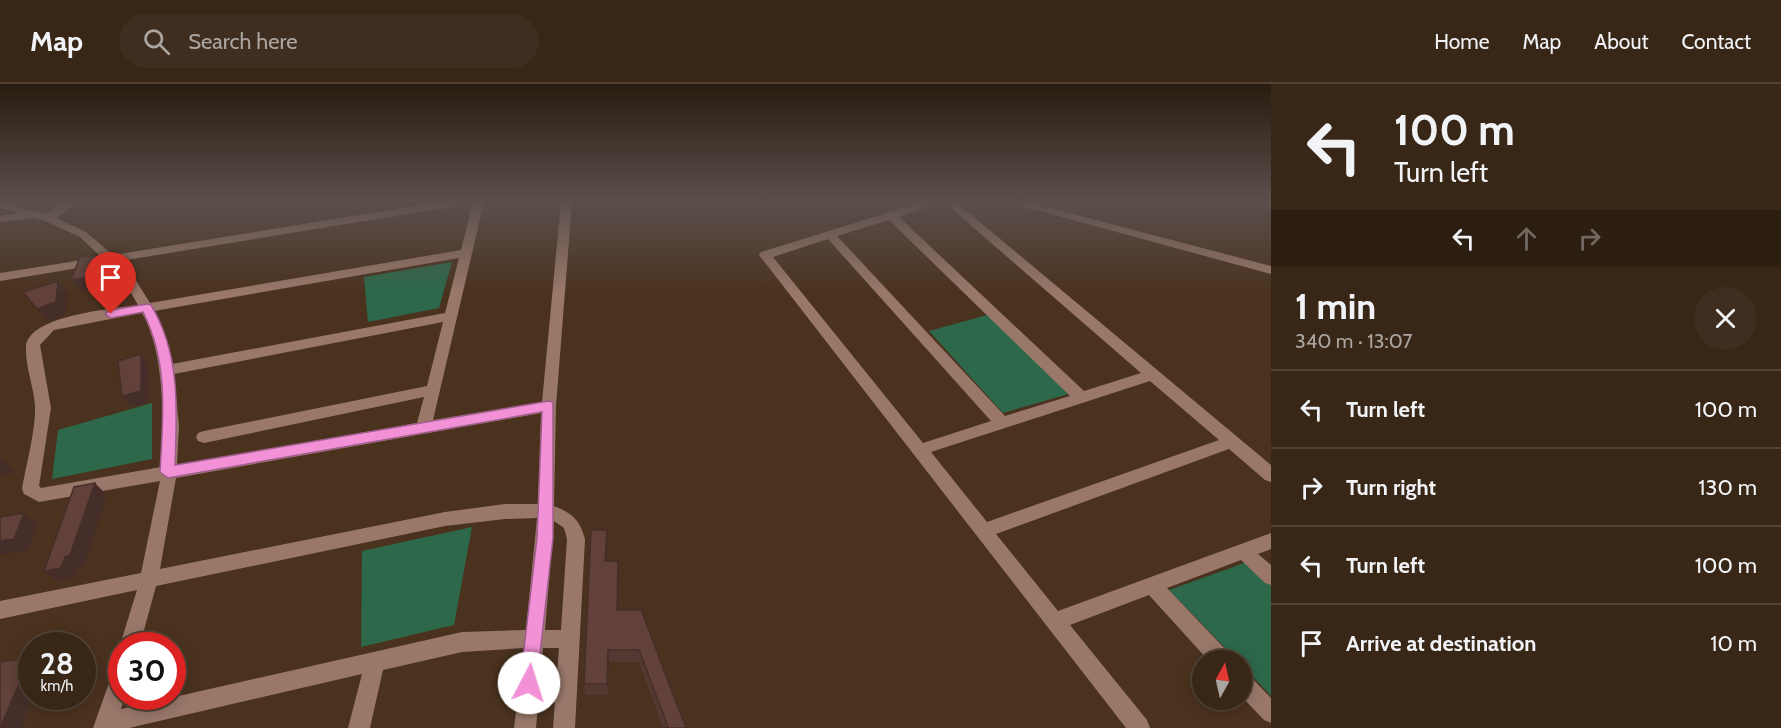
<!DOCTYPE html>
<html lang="en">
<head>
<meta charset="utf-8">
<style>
	:root { --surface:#382616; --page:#3f2e1f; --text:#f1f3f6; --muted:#aba5a1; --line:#524335 }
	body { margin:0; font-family:Cabin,sans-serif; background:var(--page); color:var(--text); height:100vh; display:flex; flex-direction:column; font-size:22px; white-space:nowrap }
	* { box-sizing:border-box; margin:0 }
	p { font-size:20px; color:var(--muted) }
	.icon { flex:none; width:33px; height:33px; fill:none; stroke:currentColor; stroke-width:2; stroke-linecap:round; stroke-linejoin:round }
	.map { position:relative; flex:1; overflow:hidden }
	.details { display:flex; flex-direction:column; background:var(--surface); width:510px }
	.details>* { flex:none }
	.guide { background:#382616; color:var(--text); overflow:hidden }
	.needle { width:39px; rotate:8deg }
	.fabs { position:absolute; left:1192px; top:566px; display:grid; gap:12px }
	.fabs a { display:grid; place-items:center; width:60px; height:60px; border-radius:50%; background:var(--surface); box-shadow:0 3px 15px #0003,0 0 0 2px var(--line); font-size:30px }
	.speed { position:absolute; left:18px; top:548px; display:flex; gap:12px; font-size:30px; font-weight:700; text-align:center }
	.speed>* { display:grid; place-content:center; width:78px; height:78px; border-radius:50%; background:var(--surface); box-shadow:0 3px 15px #0003,0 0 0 2px var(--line); line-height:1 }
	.speed small { font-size:15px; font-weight:400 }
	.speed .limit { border:9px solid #d22; background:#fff; color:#111 }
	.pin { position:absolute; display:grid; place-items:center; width:51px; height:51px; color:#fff; margin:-62px -26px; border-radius:50% 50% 50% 0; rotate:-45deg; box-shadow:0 0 6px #0007 }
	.pin .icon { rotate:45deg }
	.me { position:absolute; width:66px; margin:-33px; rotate:5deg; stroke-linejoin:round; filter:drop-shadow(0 0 4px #0008) }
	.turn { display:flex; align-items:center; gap:21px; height:126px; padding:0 24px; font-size:27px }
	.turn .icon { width:78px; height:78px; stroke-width:2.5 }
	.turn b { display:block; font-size:42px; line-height:51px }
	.lanes { display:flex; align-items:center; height:57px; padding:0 24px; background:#0003; justify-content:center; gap:30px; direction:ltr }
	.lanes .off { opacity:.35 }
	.round { display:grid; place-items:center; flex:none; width:63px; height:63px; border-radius:32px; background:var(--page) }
	.head { display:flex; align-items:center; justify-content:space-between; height:102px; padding:0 24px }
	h1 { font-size:36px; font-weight:700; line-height:45px }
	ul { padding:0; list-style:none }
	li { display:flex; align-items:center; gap:18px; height:78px; padding:0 24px; border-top:2px solid var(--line) }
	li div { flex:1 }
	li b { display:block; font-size:22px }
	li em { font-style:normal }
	header { display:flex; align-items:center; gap:36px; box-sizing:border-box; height:84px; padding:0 30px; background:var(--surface); border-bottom:2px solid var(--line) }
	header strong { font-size:28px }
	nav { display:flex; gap:33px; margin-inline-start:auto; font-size:21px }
	.search { width:420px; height:54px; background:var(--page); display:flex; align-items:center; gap:15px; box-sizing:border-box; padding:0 21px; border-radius:33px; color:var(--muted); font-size:22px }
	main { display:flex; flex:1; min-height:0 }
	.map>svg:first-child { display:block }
	.green { fill:#2d684a }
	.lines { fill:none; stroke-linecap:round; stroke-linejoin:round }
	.minor { fill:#99786a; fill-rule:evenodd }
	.wall { fill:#543832 }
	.shaded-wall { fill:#452e29 }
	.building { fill:#62413a; stroke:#452e29; stroke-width:1.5 }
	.route { fill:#f391d6; stroke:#9e5e8b; stroke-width:1.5 }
</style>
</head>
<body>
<header>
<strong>Map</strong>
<div class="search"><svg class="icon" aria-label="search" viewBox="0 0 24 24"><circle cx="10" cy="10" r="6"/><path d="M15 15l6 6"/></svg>Search here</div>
<nav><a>Home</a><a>Map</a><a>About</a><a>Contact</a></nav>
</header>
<main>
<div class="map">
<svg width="1271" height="644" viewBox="0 0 1271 644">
	<rect width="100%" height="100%" fill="#4a321e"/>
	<g class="green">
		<path d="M452,178L439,224L368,238L364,193Z"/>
		<path d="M991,230L1068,310L1003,329L929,247Z"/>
		<path d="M152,319V375L52,395L58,346Z"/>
		<path d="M472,443L454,541L361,563L362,467Z"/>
		<path d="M1247,478L1271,501V612L1242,581V576H1237L1169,506Z"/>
	</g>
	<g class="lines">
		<g class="minor">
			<path d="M0,118L46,130L65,118H79L56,134L86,148L113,171L439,118H468L463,121L120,177L130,187L150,219L461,166L473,118H484L433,336L542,318L561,118H572L556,322L554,422C572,429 580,436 585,455L575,644H553L559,564H543L536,644H514L524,564L462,568L383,586L370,644H348L362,590L129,644H93L115,582L122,579V612H125L121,625L462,548L526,546L537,434L505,435L445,442L156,502L140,561H122V564L120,561L137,506L0,535V517L141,489L160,397L39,418L24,410L22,405C26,382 36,345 35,322C34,303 25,282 26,263C28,231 113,225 138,221L121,192L108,179L0,197V189L101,173L80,153L43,136L33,134L0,138V132L19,129L0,124ZM459,174L445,229L172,280L159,235L154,227ZM142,229C165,269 164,339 161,383L41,404L39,402L51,324L40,261L54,246ZM443,238L427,302L204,347L198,349L196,353L198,357L204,359L424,313L417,339L177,381L179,342L174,290ZM541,329L538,420H505L445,428L160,485L176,394ZM554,437L564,444L567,455L561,546H545Z"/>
			<path d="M922,118H940L899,133L1084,307L1141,289L944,118H956L1271,381V398L1265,396L1229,365L996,450L1058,527L1271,449V465L1258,470L1271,481V501L1265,499L1241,476L1167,504L1229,569L1232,576H1208L1149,511L1070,541L1147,636L1150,644H1126L759,171L761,168ZM889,136L1070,312L1005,332L837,152ZM828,155L991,337L923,359L773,173ZM1150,297L1219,356L987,438L931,368Z"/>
			<path d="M1007,118H1027L1271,182V190Z"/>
			<path d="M1242,588L1249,591L1271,614V639L1264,636L1242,613Z"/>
		</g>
	</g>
	<path class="wall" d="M608,460L607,477H618V526L686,644H663L639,578H609L608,611H585L584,600Z"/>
	<g class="shaded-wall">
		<path d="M0,137L4,142L0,150Z"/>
		<path d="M110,189L118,201L80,208L71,196Z"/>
		<path d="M58,197L67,209L66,231L47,237L37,225Z"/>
		<path d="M141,270L148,280L149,318L131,323L122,312Z"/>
		<path d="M3,376L16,388L0,393V377Z"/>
		<path d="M95,399L107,411L84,482L78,484L75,494L58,498L44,487L65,473Z"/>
		<path d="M24,429L38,440L28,466L0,471V457Z"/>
		<path d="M607,446L608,460L606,491L605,477Z"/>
		<path d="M618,477L619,490L618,539L617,526Z"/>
		<path d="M608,566L609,578L608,611L607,600Z"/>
		<path d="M30,574L32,575V612H34L21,644H6L1,642Z"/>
	</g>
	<g class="building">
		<path d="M97,171L110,189L71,196L80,173Z"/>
		<path d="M58,197L56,218L37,225L23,208Z"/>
		<path d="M141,270V307L122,312L118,277Z"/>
		<path d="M95,399L70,471L65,473L61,484L44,487L74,403Z"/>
		<path d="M24,429L14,455L0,457V433Z"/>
		<path d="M591,446H607L605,477H618L617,526H641L686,644H664L668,643L639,566H608L607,600H584Z"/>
		<path d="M30,574L1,642H0V578Z"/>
	</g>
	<linearGradient id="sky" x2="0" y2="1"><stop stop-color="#291c10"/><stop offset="0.56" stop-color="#5a4f4c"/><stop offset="1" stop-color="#5a4f4c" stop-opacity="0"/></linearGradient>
	<rect width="1271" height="209" fill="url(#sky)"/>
	<path class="route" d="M147,220L151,221C181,271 177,326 175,381L549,317L553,318V454L536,606L529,609L523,606L520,599L537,454L542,328L168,394L160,388C163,333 169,279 143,228L111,234L105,230L111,226Z"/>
</svg>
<div class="fabs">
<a><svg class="needle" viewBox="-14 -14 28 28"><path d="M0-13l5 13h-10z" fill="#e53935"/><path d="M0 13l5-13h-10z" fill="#aba5a1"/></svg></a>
</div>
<div class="speed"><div>28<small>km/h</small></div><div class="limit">30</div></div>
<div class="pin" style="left:111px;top:230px;background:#d93025"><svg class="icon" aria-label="arrive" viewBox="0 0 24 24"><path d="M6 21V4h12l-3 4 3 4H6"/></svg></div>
<svg class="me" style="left:529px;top:599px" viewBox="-20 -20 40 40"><circle r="19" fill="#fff"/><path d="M0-13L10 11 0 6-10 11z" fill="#f391d6"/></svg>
</div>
<section class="details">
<div class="guide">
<div class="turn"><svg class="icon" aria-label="left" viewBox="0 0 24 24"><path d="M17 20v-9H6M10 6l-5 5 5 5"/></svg><div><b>100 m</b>Turn left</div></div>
<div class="lanes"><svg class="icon" aria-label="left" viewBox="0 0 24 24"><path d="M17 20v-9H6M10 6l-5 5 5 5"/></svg><svg class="icon off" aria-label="ahead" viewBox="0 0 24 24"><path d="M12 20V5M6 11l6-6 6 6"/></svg><svg class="icon off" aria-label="right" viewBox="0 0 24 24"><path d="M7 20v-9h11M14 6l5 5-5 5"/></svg></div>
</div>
<div class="head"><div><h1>1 min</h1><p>340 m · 13:07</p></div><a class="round"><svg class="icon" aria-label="close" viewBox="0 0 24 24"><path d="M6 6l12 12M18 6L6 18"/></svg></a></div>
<ul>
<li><svg class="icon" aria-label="left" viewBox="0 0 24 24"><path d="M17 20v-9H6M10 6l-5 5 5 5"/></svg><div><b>Turn left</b></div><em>100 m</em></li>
<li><svg class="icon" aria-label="right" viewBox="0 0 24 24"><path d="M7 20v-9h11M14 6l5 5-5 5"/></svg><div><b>Turn right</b></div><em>130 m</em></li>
<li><svg class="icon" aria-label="left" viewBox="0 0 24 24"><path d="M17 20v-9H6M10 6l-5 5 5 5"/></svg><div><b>Turn left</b></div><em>100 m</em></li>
<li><svg class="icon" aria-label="arrive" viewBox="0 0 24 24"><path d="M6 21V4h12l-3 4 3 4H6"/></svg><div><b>Arrive at destination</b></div><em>10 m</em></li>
</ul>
</section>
</main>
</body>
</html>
